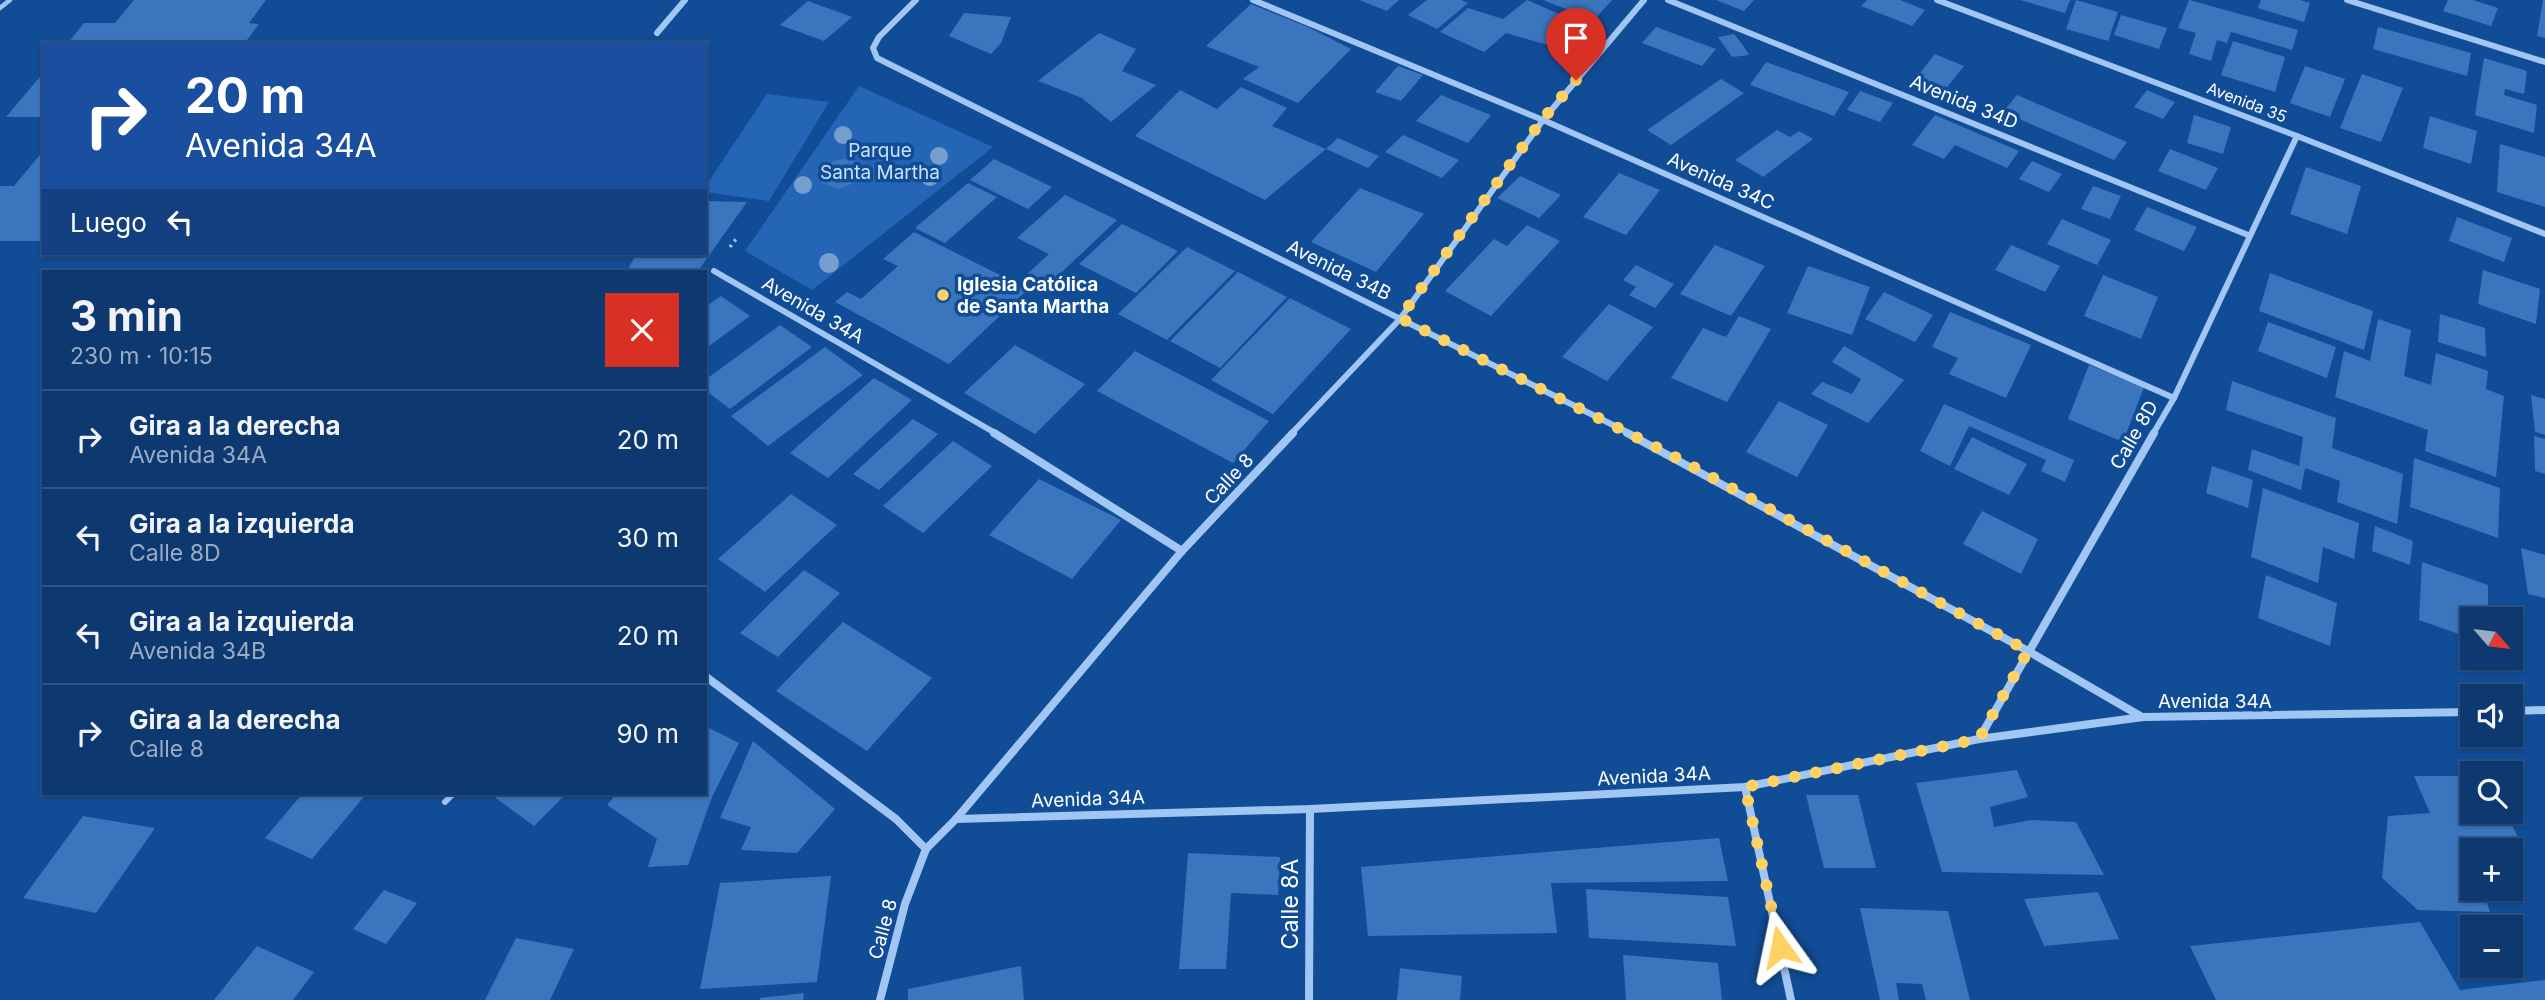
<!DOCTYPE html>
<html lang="es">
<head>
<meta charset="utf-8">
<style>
	:root { --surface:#0d3970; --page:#164075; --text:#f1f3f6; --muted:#9aacc3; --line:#2d5383 }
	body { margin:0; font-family:Inter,sans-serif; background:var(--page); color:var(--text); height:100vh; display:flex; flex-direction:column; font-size:26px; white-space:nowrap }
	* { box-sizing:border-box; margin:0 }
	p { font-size:23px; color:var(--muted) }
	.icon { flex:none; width:38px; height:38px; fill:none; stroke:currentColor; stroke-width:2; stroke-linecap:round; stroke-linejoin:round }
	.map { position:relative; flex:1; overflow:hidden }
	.panel { position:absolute; left:42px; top:270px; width:665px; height:525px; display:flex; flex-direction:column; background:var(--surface); border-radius:0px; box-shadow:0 2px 5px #0004,0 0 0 2px var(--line) }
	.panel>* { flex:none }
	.banner { position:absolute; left:42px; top:42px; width:665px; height:214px; border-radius:0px; box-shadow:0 2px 5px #0004,0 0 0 2px var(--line); background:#1a4fa0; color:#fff; overflow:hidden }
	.needle { width:46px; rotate:118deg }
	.fabs { position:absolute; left:2460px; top:607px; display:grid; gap:14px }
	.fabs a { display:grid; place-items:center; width:63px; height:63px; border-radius:0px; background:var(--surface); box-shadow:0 2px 5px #0004,0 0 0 2px var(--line); font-size:35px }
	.pin { position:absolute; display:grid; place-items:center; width:60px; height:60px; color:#fff; margin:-72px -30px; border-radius:50% 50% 50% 0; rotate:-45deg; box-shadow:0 0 7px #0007 }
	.pin .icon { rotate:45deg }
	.me { position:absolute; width:77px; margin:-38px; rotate:348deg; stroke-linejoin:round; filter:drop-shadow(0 0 5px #0008) }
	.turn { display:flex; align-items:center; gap:24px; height:147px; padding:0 28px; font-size:32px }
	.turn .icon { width:91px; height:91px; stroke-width:2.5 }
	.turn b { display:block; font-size:49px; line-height:60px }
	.then { display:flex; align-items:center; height:66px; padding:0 28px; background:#0003; gap:14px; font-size:26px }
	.round { display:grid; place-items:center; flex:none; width:74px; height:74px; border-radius:0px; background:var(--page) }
	.head { display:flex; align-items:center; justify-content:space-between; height:119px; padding:0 28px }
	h1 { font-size:42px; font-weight:700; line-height:52px }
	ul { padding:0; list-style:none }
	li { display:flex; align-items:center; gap:21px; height:98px; padding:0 28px; border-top:2px solid var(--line) }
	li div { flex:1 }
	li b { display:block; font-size:26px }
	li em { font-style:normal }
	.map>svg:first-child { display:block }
	.green { fill:#2466b5 }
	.building { fill:#3a75be }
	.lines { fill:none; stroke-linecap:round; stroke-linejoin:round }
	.path { stroke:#a1c6f3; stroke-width:3.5; stroke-dasharray:2.5 4.5; stroke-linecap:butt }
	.service-far1 { stroke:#a1c6f3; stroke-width:4.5 }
	.service { stroke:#a1c6f3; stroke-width:6 }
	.minor-far1 { stroke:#a1c6f3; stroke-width:6 }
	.minor { stroke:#a1c6f3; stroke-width:8 }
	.tree { fill:#769ecf }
	.route { stroke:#ffd163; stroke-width:12; stroke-dasharray:0 21.6 }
	.poi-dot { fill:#ffd163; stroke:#114c96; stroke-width:2.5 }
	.labels { text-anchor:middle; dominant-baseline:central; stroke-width:7; stroke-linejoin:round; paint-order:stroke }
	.far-street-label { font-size:16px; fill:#fff; stroke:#114c96 }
	.street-label { font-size:19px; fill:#fff; stroke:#114c96 }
	.park-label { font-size:19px; fill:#c9e1fd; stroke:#114c96 }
	.poi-label { font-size:19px; font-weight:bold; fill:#fff; stroke:#114c96; text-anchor:start }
	.near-street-label { font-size:23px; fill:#fff; stroke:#114c96 }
</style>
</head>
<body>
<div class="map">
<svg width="2545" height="1000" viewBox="0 0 2545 1000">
	<rect width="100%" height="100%" fill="#114c96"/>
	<g class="green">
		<path d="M859,86L993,147L812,290L745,251Z"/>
		<path d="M767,94L829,102L769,201L705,192V187Z"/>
	</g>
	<g class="building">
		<path d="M134,0H266L249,23L259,24L244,44H67L84,23H115Z"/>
		<path d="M1359,0H1399L1387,11Z"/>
		<path d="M1427,0H1461L1468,3L1437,29L1408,15Z"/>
		<path d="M1527,0L1573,20L1555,47L1506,33L1484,52L1440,32L1468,8L1503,19Z"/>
		<path d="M1543,0H1612L1594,20Z"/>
		<path d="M1716,0H1754L1744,11Z"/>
		<path d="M1867,0H1900L1925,10L1912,26L1861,6Z"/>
		<path d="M2020,0H2070L2065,13Z"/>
		<path d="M2076,0L2118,12L2108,41L2066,29Z"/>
		<path d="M2189,0L2298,30L2292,50L2231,32L2227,43L2217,40L2211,61L2189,54L2196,33L2178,28Z"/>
		<path d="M2261,0H2300L2310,3L2304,22L2258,8Z"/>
		<path d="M2448,0H2473L2498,8L2491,26L2443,11Z"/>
		<path d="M2543,0H2545V38L2537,36Z"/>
		<path d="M808,1L852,17L824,41L780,25Z"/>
		<path d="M1251,4L1308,27L1351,49L1298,103L1243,79L1259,67L1206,46Z"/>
		<path d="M964,13L1011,17L1001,43L991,54L949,36Z"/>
		<path d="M2121,15L2167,28L2159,49L2114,35Z"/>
		<path d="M1656,27L1716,49L1702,66L1642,43Z"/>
		<path d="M2378,27L2471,53L2467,76L2373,49Z"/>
		<path d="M1099,33L1136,49L1122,71L1156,85L1111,122L1082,98L1038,81Z"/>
		<path d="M1734,34L1742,44L1749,55L1732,57L1718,37Z"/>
		<path d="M2233,41L2285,57L2275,92L2221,75Z"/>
		<path d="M1935,54L1964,66L1940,96L1911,84Z"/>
		<path d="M2484,58L2527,71L2524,94L2505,89L2504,95L2537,105L2534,133L2475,115Z"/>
		<path d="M1766,62L1849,92L1834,116L1750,85Z"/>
		<path d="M1398,66L1423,75L1401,101L1375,92Z"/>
		<path d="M2305,66L2345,79L2330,117L2290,103Z"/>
		<path d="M44,72V117H6Z"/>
		<path d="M2362,74L2403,88L2381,142L2340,128Z"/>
		<path d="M1721,79L1744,93L1671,145L1647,130Z"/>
		<path d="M1241,87L1287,108L1272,126L1326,149L1265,200L1135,136L1180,90L1217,109Z"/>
		<path d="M2147,90L2175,102L2163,119L2134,107Z"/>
		<path d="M1860,91L1893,103L1880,122L1847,110Z"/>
		<path d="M1441,95L1491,115L1468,143L1416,121Z"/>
		<path d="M2017,95L2031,101L2127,142L2114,160L2003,112Z"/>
		<path d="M1935,115L2019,151L2007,168L1955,145L1944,159L1912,145Z"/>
		<path d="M2194,115L2231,127L2223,154L2187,143Z"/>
		<path d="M2430,116L2477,131L2471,164L2423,148Z"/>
		<path d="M1777,130L1790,137L1799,131L1813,139L1763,177L1735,160Z"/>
		<path d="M1403,135L1459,160L1442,178L1385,152Z"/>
		<path d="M1338,138L1379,156L1368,168L1326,149Z"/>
		<path d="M2500,144L2545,157V207L2497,192Z"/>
		<path d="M2170,149L2218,168L2206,190L2158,171Z"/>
		<path d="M44,150V241H0V186H14Z"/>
		<path d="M848,158L864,166L860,180L840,189L822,183L819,179L821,169L833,161Z"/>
		<path d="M994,159L1052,187L1028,209L970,180Z"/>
		<path d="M2032,161L2062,174L2049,192L2019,179Z"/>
		<path d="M2306,167L2361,186L2347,234L2290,214Z"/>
		<path d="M1619,173L1660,190L1626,235L1583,217Z"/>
		<path d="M1520,176L1561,195L1539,218L1497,198Z"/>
		<path d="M968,183L997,197L945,243L915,228Z"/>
		<path d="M2093,186L2121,196L2110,219L2081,209Z"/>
		<path d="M1360,188L1424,214L1376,272L1311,242Z"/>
		<path d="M1065,195L1117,220L1045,288L1024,277L1049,254L1017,238Z"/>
		<path d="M705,201L747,202L698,271H627L636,254H705Z"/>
		<path d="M2147,207L2197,227L2184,251L2134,230Z"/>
		<path d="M2457,217L2512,238L2504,262L2449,241Z"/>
		<path d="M2062,219L2111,240L2097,265L2047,244Z"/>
		<path d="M1122,224L1178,251L1136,293L1079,264Z"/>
		<path d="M1527,225L1560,241L1491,316L1445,291L1494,239L1507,246Z"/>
		<path d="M914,232L1028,289L949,364L835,302L847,292L861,299L898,266L883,259Z"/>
		<path d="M1715,245L1765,266L1731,316L1680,294Z"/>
		<path d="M2011,245L2060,266L2045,292L1995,270Z"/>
		<path d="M1187,247L1235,271L1167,340L1118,314Z"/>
		<path d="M1636,265L1674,284L1655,308L1629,295L1636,287L1623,280Z"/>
		<path d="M1808,266L1870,287L1852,335L1787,313Z"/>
		<path d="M2483,270L2540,289L2536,324L2478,304Z"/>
		<path d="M1238,272L1287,297L1220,368L1170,341Z"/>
		<path d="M2270,273L2373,311L2364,350L2259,311Z"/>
		<path d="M2103,275L2158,297L2141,339L2084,316Z"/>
		<path d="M1884,292L1933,315L1915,342L1865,319Z"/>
		<path d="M721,296L750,316L705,349V307Z"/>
		<path d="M1290,298L1351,329L1273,414L1211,380Z"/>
		<path d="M1609,304L1653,327L1607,381L1562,357Z"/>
		<path d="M1950,312L2031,345L2006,398L1949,374L1958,358L1932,347Z"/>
		<path d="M2440,314L2485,328L2486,357L2438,342Z"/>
		<path d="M1739,316L1771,329L1727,402L1671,378L1703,328L1726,337Z"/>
		<path d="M2378,319L2411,330L2404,376L2431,385L2436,353L2488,371L2486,389L2504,396L2496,477L2425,451L2428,430L2335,397L2344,351L2370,361Z"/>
		<path d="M2268,322L2336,347L2327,378L2258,351Z"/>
		<path d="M780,325L812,347L730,409L705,390V380Z"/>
		<path d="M1015,345L1085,384L1035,434L964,393Z"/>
		<path d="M1844,346L1904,380L1868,423L1811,394L1822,382L1852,394L1861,379L1832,362Z"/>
		<path d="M825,347L863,375L768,446L731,416Z"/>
		<path d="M1135,351L1269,421L1233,463L1097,391Z"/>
		<path d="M2089,365L2144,387L2123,442L2068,419Z"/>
		<path d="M874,378L912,400L828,478L790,453Z"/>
		<path d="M2232,381L2336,418L2332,448L2403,474L2397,524L2337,502L2340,481L2305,468L2301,490L2248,470L2252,449L2299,466L2303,437L2226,410Z"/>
		<path d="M2531,395L2545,399V435L2535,432Z"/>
		<path d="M1779,401L1828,425L1797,477L1746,452Z"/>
		<path d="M1944,404L2074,460L2065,482L2041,471L2046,460L1969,426L1950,466L1920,451Z"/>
		<path d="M913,419L938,434L879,490L853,474Z"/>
		<path d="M2534,436L2545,439V474L2535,471Z"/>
		<path d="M1972,437L2027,464L2009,495L1954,469Z"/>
		<path d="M953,441L992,466L923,533L883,506Z"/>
		<path d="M2414,458L2500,488L2498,538L2410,507Z"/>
		<path d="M2212,466L2253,480L2248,508L2206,493Z"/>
		<path d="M1039,479L1121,520L1072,579L989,535Z"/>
		<path d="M2263,488L2359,523L2354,559L2323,547L2318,583L2251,557Z"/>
		<path d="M791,494L837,525L765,592L718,559Z"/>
		<path d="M1982,511L2038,539L2021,574L1963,544Z"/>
		<path d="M2375,526L2413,541L2410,565L2372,551Z"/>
		<path d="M2521,548L2545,555V598L2528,594Z"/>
		<path d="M2422,562L2488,585V620H2473V639L2419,620Z"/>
		<path d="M804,570L840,593L778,657L740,633Z"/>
		<path d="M2266,575L2337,603L2330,646L2258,618Z"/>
		<path d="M843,622L932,678L867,751L776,691Z"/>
		<path d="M705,726L739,743L712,797L688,865L648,867L657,839L607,805L617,793H705Z"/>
		<path d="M753,741L835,809L797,853L741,850L751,827L720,818Z"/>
		<path d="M2017,770L2028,797L1990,807L1994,827L2031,820L2076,822L2104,875L1942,872L1916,783Z"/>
		<path d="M2414,776H2473V812H2505L2518,837H2463L2473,863V889H2482L2490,912L2418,910L2382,878L2388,816L2430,813Z"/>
		<path d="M303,793H367L312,859L265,838Z"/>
		<path d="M489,793H567L534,826Z"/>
		<path d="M1806,795H1858L1876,868H1824Z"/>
		<path d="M83,816L155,828L96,913L23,898Z"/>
		<path d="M1719,838L1728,881L1551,883L1557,933L1368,936L1361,867Z"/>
		<path d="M1188,853L1280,857L1278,895L1231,893L1226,969H1179Z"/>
		<path d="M831,876L817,982L700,989L720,883Z"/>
		<path d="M1586,889L1728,897L1736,946L1589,938Z"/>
		<path d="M384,890L417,903L386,944L353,929Z"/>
		<path d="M2098,892L2119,939L2044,946L2024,899Z"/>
		<path d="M1860,908L1948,911L1970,1000H1926L1922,984L1896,983L1899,1000H1880Z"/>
		<path d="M2420,922L2460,990L2545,980V1000H2216L2190,946Z"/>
		<path d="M516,938L574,949L550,1000H485Z"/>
		<path d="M257,946L314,972L293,1000H214Z"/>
		<path d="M1623,955L1718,963L1722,1000H1626Z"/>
		<path d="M1021,966L1024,1000H908V989Z"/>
		<path d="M1400,968L1462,976L1460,1000H1397Z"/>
		<path d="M804,993L803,1000H760V998Z"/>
	</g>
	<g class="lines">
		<path class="path" d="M730,247L736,239"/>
		<path class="service-far1" d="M0,8L10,0"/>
		<path class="service" d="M445,802L454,793"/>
		<g class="minor-far1">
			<path d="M916,0L879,37L873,48L877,58L1631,434"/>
			<path d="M1253,0L1543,120L2174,398"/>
			<path d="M1668,0L2248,235"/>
			<path d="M1937,0L2297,136L2545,234"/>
			<path d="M2347,0L2545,62"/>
			<path d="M657,33L685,0"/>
			<path d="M714,271L997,434"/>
			<path d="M1291,434L1400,319L1543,120L1644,0"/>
			<path d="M2153,434L2174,398L2297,136"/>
		</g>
		<g class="minor">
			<path d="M994,433L1182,551"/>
			<path d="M1627,433L2028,651L2142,717"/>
			<path d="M705,676L896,819L926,849"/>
			<path d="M2511,711L2545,710"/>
			<path d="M1979,739L2154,433"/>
			<path d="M1745,787L1791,1000"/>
			<path d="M956,819L1310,809L1745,787L1979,739L2143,717L2473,712"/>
			<path d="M880,1000L905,904L926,849L956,819L1182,551L1293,433"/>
			<path d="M1309,1000L1310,809"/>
		</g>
	</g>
	<g class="tree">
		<circle cx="843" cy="135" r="9"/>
		<circle cx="939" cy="156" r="9"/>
		<circle cx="930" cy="177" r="9"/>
		<circle cx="803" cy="185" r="9"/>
		<circle cx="829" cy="263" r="10"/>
	</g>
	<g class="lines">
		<path class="route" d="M1576,80L1542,120L1400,318L1666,452L2028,651L1979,739L1745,787L1780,947"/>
	</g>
	<circle class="poi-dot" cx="943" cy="295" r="7"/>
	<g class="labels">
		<g class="far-street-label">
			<text transform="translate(2247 102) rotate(21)">Avenida 35</text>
		</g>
		<g class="street-label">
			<text transform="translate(1964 102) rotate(22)">Avenida 34D</text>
			<text transform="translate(1721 181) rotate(24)">Avenida 34C</text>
			<text transform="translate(1339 270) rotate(26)">Avenida 34B</text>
			<text transform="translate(813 310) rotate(30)">Avenida 34A</text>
			<text transform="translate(2134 435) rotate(-60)">Calle 8D</text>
			<text transform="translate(1229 479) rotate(-47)">Calle 8</text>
			<text x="2215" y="701">Avenida 34A</text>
			<text transform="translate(1654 776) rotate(-3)">Avenida 34A</text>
			<text transform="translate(1088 799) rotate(-2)">Avenida 34A</text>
			<text transform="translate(883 929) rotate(-75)">Calle 8</text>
		</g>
		<g class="park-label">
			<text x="880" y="150">Parque<tspan x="880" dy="22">Santa Martha</tspan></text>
		</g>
		<g class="poi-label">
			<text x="957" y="284">Iglesia Católica<tspan x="957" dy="22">de Santa Martha</tspan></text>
		</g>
		<g class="near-street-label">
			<text transform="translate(1290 904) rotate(-90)">Calle 8A</text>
		</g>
	</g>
</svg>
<div class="fabs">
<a><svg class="needle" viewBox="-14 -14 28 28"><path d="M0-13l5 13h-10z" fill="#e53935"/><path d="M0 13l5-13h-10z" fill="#9aacc3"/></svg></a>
<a><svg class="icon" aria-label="sound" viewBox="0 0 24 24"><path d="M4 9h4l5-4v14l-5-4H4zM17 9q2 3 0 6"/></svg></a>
<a><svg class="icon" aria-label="search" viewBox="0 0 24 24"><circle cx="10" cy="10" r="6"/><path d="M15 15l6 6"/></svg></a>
<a>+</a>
<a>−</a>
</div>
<div class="pin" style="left:1576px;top:80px;background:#d93025"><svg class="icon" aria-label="arrive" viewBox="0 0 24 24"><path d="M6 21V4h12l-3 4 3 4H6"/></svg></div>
<svg class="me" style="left:1780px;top:947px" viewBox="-20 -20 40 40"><path d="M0-17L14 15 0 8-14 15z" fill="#ffd163" stroke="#fff" stroke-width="4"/></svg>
<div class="banner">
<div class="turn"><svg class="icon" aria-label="right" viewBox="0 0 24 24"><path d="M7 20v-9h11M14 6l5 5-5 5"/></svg><div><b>20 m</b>Avenida 34A</div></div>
<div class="then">Luego<svg class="icon" aria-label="left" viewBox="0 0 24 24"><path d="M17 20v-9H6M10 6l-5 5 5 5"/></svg></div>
</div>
<section class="panel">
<div class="head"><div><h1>3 min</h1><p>230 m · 10:15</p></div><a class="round" style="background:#d93025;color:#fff"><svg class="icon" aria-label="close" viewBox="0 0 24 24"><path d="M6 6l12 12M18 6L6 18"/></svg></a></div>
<ul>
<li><svg class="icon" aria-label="right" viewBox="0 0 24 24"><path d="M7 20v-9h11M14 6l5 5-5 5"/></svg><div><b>Gira a la derecha</b><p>Avenida 34A</p></div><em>20 m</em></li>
<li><svg class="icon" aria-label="left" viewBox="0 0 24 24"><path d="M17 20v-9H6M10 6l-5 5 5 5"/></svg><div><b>Gira a la izquierda</b><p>Calle 8D</p></div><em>30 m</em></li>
<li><svg class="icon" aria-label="left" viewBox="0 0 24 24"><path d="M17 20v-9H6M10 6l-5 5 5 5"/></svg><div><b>Gira a la izquierda</b><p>Avenida 34B</p></div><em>20 m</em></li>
<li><svg class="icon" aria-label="right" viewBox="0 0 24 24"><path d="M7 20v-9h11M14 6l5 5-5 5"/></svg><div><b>Gira a la derecha</b><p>Calle 8</p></div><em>90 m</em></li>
</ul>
</section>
</div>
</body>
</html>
